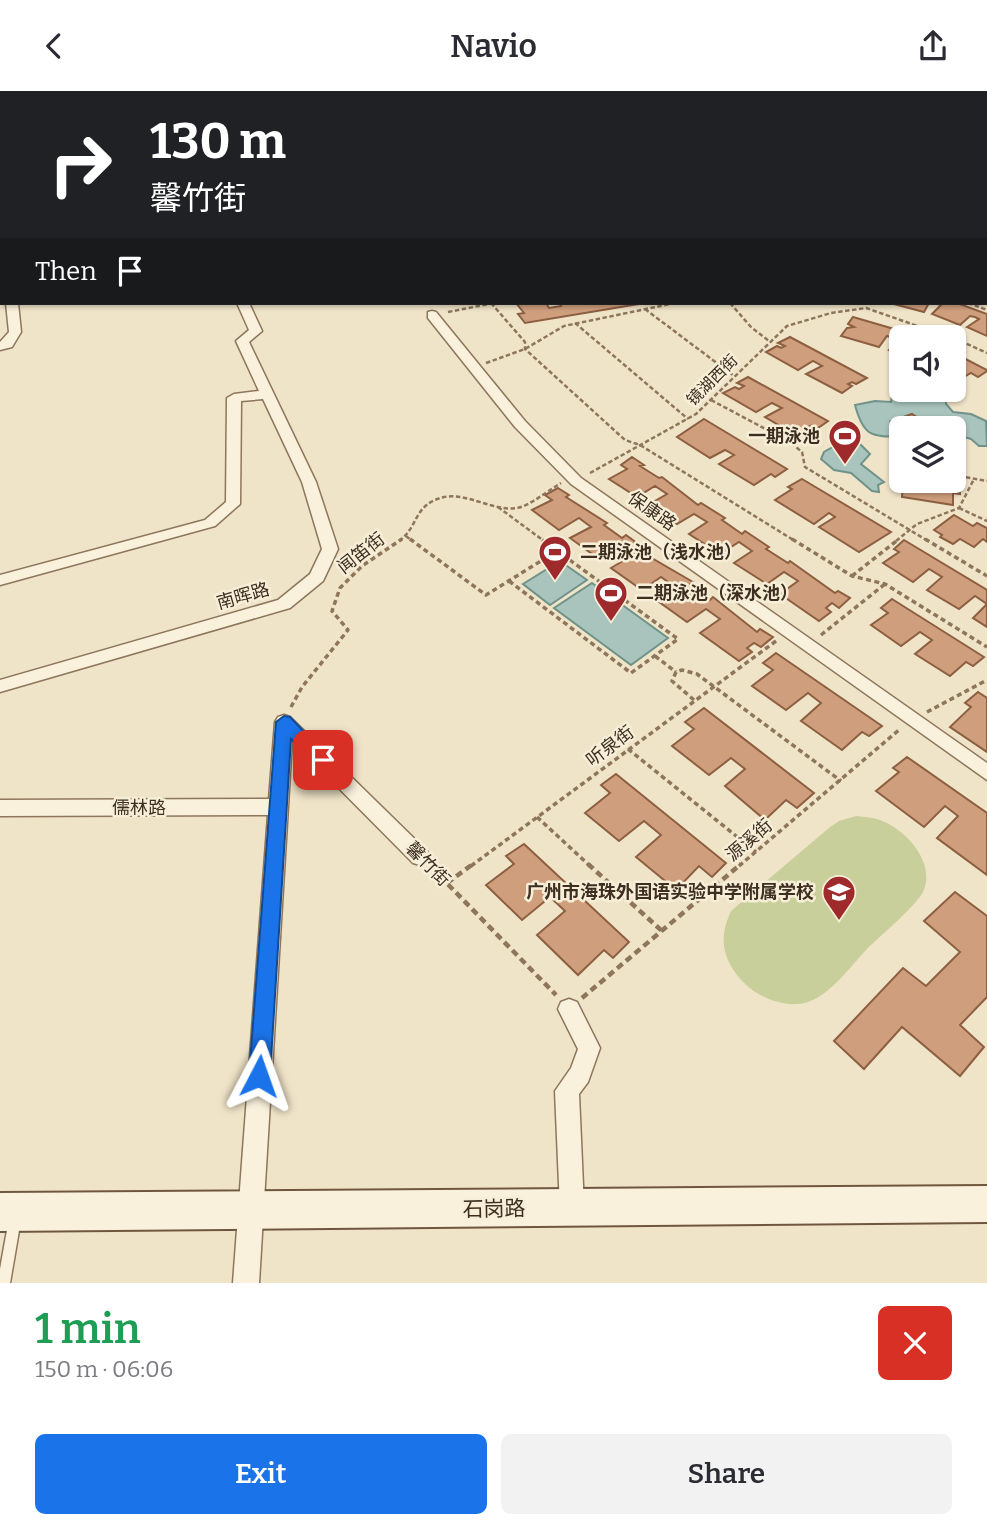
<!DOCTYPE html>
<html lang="en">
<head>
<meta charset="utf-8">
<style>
	:root { --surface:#fff; --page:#f2f2f3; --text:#2b2b33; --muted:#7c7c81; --accent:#1a73e8 }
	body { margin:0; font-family:Bitter,"Noto Sans SC",serif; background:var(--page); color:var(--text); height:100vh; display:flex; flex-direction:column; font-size:26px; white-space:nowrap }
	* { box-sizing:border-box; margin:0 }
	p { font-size:23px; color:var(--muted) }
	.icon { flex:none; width:38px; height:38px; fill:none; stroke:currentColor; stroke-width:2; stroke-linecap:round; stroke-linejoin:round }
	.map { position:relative; height:1192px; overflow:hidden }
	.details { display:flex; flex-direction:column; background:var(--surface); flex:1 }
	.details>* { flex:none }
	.hud { position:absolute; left:0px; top:0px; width:987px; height:214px; box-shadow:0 2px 5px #0004; background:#202124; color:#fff; overflow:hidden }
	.tools { position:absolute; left:889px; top:234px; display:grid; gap:14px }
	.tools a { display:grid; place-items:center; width:77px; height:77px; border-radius:10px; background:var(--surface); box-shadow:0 2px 5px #0004; font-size:35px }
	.pin { position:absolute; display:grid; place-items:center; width:60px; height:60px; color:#fff; margin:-30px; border-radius:14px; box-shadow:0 4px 10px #0006 }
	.me { position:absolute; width:77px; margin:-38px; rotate:4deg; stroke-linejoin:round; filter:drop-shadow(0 0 5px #0008) }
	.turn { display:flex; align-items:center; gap:24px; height:147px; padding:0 35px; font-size:32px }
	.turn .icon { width:91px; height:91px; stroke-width:2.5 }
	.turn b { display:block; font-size:49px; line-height:60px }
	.then { display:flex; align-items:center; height:66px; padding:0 35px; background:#0003; gap:14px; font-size:26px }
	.round { display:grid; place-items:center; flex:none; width:74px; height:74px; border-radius:10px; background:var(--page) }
	.head { display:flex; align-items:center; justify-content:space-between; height:119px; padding:0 35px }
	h1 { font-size:42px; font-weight:600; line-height:52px; color:#1e9e55 }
	.action { display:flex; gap:14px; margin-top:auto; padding:14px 35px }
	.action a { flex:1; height:80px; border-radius:10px; background:var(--accent); color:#fff; font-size:28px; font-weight:600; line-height:80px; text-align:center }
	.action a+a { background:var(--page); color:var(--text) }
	header { display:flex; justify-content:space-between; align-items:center; height:91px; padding:0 35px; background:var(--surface); font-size:32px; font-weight:600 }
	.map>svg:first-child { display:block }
	.green { fill:#c9cf9b }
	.water { fill:#a9c4bc; stroke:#6f938a; stroke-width:2 }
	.building { fill:#cf9f7d; stroke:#8d5f41; stroke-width:2 }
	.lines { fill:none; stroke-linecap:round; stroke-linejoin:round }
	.lane-casing { stroke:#8d765c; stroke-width:3 }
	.street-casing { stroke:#8d765c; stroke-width:3 }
	.secondary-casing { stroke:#6f573f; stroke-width:4 }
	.path-far2 { stroke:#8d765c; stroke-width:2.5; stroke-dasharray:4.5 2.5; stroke-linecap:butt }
	.path-far1 { stroke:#8d765c; stroke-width:3.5; stroke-dasharray:5 3.5; stroke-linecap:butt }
	.path { stroke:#8d765c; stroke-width:4.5; stroke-dasharray:7 4.5; stroke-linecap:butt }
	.lane { fill:#faf1dc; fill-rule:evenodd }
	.street { fill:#faf1dc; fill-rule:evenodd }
	.secondary { fill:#faf1dc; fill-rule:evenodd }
	.route { fill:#1a73e8; stroke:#114b97; stroke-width:2 }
	.labels { text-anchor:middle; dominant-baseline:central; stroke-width:5; stroke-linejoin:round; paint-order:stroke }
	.far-street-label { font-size:16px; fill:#3d2e20; stroke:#f7eed8 }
	.poi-label { font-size:18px; font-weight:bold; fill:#3d2e20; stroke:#f7eed8; text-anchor:end }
	.street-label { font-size:18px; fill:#3d2e20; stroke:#f7eed8 }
	.near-street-label { font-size:21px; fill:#3d2e20; stroke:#f7eed8 }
</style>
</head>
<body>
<header><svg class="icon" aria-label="back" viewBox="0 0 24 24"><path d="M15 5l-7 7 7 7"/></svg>Navio<svg class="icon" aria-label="share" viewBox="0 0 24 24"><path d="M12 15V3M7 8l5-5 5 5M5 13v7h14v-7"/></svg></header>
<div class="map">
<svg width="987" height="1192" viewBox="0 0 987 1192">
	<rect width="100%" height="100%" fill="#f0e4c8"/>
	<path class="green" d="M856,725C862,726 870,726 877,728C904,736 937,771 923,801C916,815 880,845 867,858C850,876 831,903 808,911C783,919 752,904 737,884C721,863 720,844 731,820L830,736L839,730Z"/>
	<g class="water">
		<path d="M901,295V299H943L947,304L946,313L953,321L971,323L986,330L987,355H979L971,348L954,343V338H937L912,323L891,330L901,339V345C871,347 863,344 855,314L875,310L891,311L892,304L898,301Z"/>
		<path d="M845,349L861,354L870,363L861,373L884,391L878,394L879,401L872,400L851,382L834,379L821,368L824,361Z"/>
		<path d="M560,470L587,489L550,514L523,493Z"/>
		<path d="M592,492L668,547L631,574L554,517Z"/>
	</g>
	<g class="building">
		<path d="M516,212H546L549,217L561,215L559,212H645L525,232L518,223L524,222Z"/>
		<path d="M890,212H929L924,221Z"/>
		<path d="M934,212H957L987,223V245L967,236L979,228L975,226L970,225L960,234L932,223L941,214Z"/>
		<path d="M853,226L901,240L918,247H901V264L889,259L900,249L894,247L887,245L879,256L841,245L847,237L854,236L848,233Z"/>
		<path d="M790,246L867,287L856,293L852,291L848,293L852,295L842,302L806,283L822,275L813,270L798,279L766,261L777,255L781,257L785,255L778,252Z"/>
		<path d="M954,262L987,279V280L978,286L971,282L957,290L954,289Z"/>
		<path d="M748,286L828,330L818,337L812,334L808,336L812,339L799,346L765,326L782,317L772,312L756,321L723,302L735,296L739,298L744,295L737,292Z"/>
		<path d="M912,323L933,338H902L891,331Z"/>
		<path d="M704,328L787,378L775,386L771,383L754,394L719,373L734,364L725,359L710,367L677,346Z"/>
		<path d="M901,354V390H954V373L959,374L960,403L953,402V414L902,406L903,394L893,393Z"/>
		<path d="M632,366L644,374L640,375L659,387L662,386L698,414L701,412L725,427L722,429L742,443L745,440L769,456L766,458L788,472L790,470L835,502L838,500L850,507L839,517L832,512L826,517L831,521L819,530L780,503L798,490L784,481L767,493L734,472L752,460L739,451L720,463L689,443L707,431L694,423L677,433L648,414L667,403L655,395L637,406L609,388L627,378L621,374Z"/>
		<path d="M802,388L891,441L859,461L819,436L835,426L829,422L814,433L775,409L792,398L788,396Z"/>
		<path d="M558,397L569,404L566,406L607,432L604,434L622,447L626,444L649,461L645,463L693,491L689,494L710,509L713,506L757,541L760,538L773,546L761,556L754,552L747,557L752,561L739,570L700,542L720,528L706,518L687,531L655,508L675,496L661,486L642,499L611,477L631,465L617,456L599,468L570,447L591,436L579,427L559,439L532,419L552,409L545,404Z"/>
		<path d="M954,424L973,435L977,432L987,437V451L983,448L974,456L960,448L953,453L940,446L942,444L934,439Z"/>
		<path d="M904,449L987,499V513L975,505L959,518L927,499L942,486L929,478L913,491L883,472L899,461L894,458Z"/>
		<path d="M892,508L984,566L973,575L966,571L950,585L915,563L932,549L920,541L901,555L871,534L888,522L881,517Z"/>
		<path d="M987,513V536L973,527Z"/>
		<path d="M776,562L882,635L869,645L862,641L842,659L801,630L821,612L808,602L786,619L752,595L773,579L763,572Z"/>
		<path d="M978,601L987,607V661L950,636L971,616L965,612Z"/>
		<path d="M704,617L814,702L797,717L786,709L765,729L725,695L745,678L731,667L709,684L672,655L694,638L685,631Z"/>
		<path d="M907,666L987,722V784L937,747L958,725L945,715L924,736L876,700L899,681L893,677Z"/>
		<path d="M616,683L726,772L712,786L699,775L676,799L636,766L661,744L644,730L619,750L585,722L610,702L601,694Z"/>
		<path d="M524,753L629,851L613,867L604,859L578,884L537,844L565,820L550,806L522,829L486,794L514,773L506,765Z"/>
		<path d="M955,801L987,825V906L960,934L984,956L960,985L902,936L864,978L834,950L903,877L926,895L960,861L924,830Z"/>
	</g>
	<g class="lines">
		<defs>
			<g id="lane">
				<rect x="985" y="28" width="2" height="3"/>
				<path d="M987,57V61H985V58Z"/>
				<rect x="985" y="92" width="2" height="4"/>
				<path d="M15,1122L19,1124L21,1128L10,1192H0V1178L9,1128L11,1124Z"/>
			</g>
			<g id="street">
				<path d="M600,0H644L598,2Z"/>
				<rect x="0" y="130" width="2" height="19"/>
				<path d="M6,212H18L21,241L12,256L0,259V251L9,241Z"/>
				<path d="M237,212H249L262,240L249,251L316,391L338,458L323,490L290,517L0,601V589L278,509L310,483L322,458L302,391L263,308L241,310L240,413L215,435L0,494V484L205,429L226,411L227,307L234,303L259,300L236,250L249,239Z"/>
				<path d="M432,220L436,221L525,330L581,387L987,672V689L571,393L515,336L428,227V221Z"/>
				<path d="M284,624L290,626L427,760L430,766L427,772L420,774L413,772L292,650L259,1192H233L268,724L0,725V709L269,708L275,631L278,626Z"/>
				<path d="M569,908L577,911L600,957L588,991L579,1003L584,1117L581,1126L572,1129L563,1126L560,1117L555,1000L571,977L578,958L558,918L561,911Z"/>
			</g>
			<g id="secondary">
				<path d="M0,0H13L14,2H2V5Z"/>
				<path d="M24,0H49L50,2H25Z"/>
				<path d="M230,0H246L229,2Z"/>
				<path d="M255,0H271L254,2Z"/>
				<path d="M987,1095V1131L0,1140V1102Z"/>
			</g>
		</defs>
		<use href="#lane" class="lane-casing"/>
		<use href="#street" class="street-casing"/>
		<use href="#secondary" class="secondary-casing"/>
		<g class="path-far2">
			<path d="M491,212L525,251V258L625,349L640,354L795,450"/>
			<path d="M730,212L751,236L769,250"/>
			<path d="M968,212L987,219"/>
			<path d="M645,218L734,285"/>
			<path d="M448,221L494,212"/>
			<path d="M575,232L688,328"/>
			<path d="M954,247L987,262"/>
			<path d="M486,272L525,258L564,235L675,212"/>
			<path d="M711,309L790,351L802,361L805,376L928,450"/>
			<path d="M590,382L696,323L787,235L831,222L866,217L952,247"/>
			<path d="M959,385L987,390"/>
			<path d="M498,416L544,450"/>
			<path d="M959,417L987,430"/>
			<path d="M406,445L412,450"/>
			<path d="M399,450C419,436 413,413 444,406C470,401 499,425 524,415C537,409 549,399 561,392"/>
			<path d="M896,450L917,433L959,417L974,388"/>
		</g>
		<g class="path-far1">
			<path d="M410,448L486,504L557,460"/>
			<path d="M792,448L852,485L885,493L987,556"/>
			<path d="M925,448L987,485"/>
			<path d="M852,485L899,448"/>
			<path d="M509,490L631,582L678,548L541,448"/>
			<path d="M821,544L885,493"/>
			<path d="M655,565L676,581"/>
			<path d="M694,609L672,590L676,581L682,579L697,583L841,690"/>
			<path d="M291,616L302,596L348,539L332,520L340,497L362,475L402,448"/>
			<path d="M927,621L987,589"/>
			<path d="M628,658L756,761"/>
			<path d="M537,726L590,775"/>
			<path d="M471,775L776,550"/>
			<path d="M739,775L900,638"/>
		</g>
		<g class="path">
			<path d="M588,773L662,840"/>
			<path d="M432,777L556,904"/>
			<path d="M447,792L473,773"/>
			<path d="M582,907L741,773"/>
		</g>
		<use href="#lane" class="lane"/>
		<use href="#street" class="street"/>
		<use href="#secondary" class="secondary"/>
	</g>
	<path class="route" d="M284,625L290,626L331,669L329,674C314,679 301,658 291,648L270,985L267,993L259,995L252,993L249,985L276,631Z"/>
	<defs>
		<symbol id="stadium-pin" viewBox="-11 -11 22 30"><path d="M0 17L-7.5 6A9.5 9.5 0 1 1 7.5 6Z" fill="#9e2a2b" stroke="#f7eed8"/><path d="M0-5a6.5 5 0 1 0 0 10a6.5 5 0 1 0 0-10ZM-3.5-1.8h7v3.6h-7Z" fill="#fff"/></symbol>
		<symbol id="school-pin" viewBox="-11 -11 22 30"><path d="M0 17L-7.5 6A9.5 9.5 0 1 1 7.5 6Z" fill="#9e2a2b" stroke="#f7eed8"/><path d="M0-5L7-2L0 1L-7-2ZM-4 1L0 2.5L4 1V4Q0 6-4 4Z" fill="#fff"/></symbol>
	</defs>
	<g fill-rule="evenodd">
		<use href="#stadium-pin" x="826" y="326" width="38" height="52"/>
		<use href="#stadium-pin" x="536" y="442" width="38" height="52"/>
		<use href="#stadium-pin" x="592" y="483" width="38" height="52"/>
		<use href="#school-pin" x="820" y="782" width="38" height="52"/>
	</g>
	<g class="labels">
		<g class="far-street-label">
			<text transform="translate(712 289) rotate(-45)">镜湖西街</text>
		</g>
		<g class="poi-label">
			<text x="820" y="345">一期泳池</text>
			<text x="580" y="461" text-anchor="start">二期泳池（浅水池）</text>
			<text x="636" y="502" text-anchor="start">二期泳池（深水池）</text>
			<text x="814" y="801">广州市海珠外国语实验中学附属学校</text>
		</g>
		<g class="street-label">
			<text transform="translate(652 420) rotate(35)">保康路</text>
			<text transform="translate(361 462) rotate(-38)">闻笛街</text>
			<text transform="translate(243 505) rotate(-16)">南晖路</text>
			<text transform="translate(610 655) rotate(-37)">听泉街</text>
			<text x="139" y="717">儒林路</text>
			<text transform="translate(749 749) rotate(-40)">源溪街</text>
			<text transform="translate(428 773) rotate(45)">馨竹街</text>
		</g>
		<g class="near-street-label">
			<text transform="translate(494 1118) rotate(-1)">石岗路</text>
		</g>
	</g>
</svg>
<div class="tools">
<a><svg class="icon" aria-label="sound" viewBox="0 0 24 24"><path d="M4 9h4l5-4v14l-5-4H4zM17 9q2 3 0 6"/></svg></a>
<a><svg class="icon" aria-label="layers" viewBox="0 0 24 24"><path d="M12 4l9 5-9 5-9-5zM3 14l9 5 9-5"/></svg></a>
</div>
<div class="pin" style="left:323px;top:669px;background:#d93025"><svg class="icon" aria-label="arrive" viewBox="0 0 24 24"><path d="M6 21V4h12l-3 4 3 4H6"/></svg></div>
<svg class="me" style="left:259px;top:985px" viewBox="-20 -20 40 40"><path d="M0-17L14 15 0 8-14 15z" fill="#1a73e8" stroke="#fff" stroke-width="4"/></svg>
<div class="hud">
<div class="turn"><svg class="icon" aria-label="right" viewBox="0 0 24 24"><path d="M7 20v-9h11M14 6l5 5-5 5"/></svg><div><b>130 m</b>馨竹街</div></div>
<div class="then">Then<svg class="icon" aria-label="arrive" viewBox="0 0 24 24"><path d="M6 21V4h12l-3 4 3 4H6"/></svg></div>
</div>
</div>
<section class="details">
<div class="head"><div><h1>1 min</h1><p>150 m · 06:06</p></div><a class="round" style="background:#d93025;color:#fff"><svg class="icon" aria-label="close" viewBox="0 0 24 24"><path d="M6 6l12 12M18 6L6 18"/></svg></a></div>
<div class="action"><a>Exit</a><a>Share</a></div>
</section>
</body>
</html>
